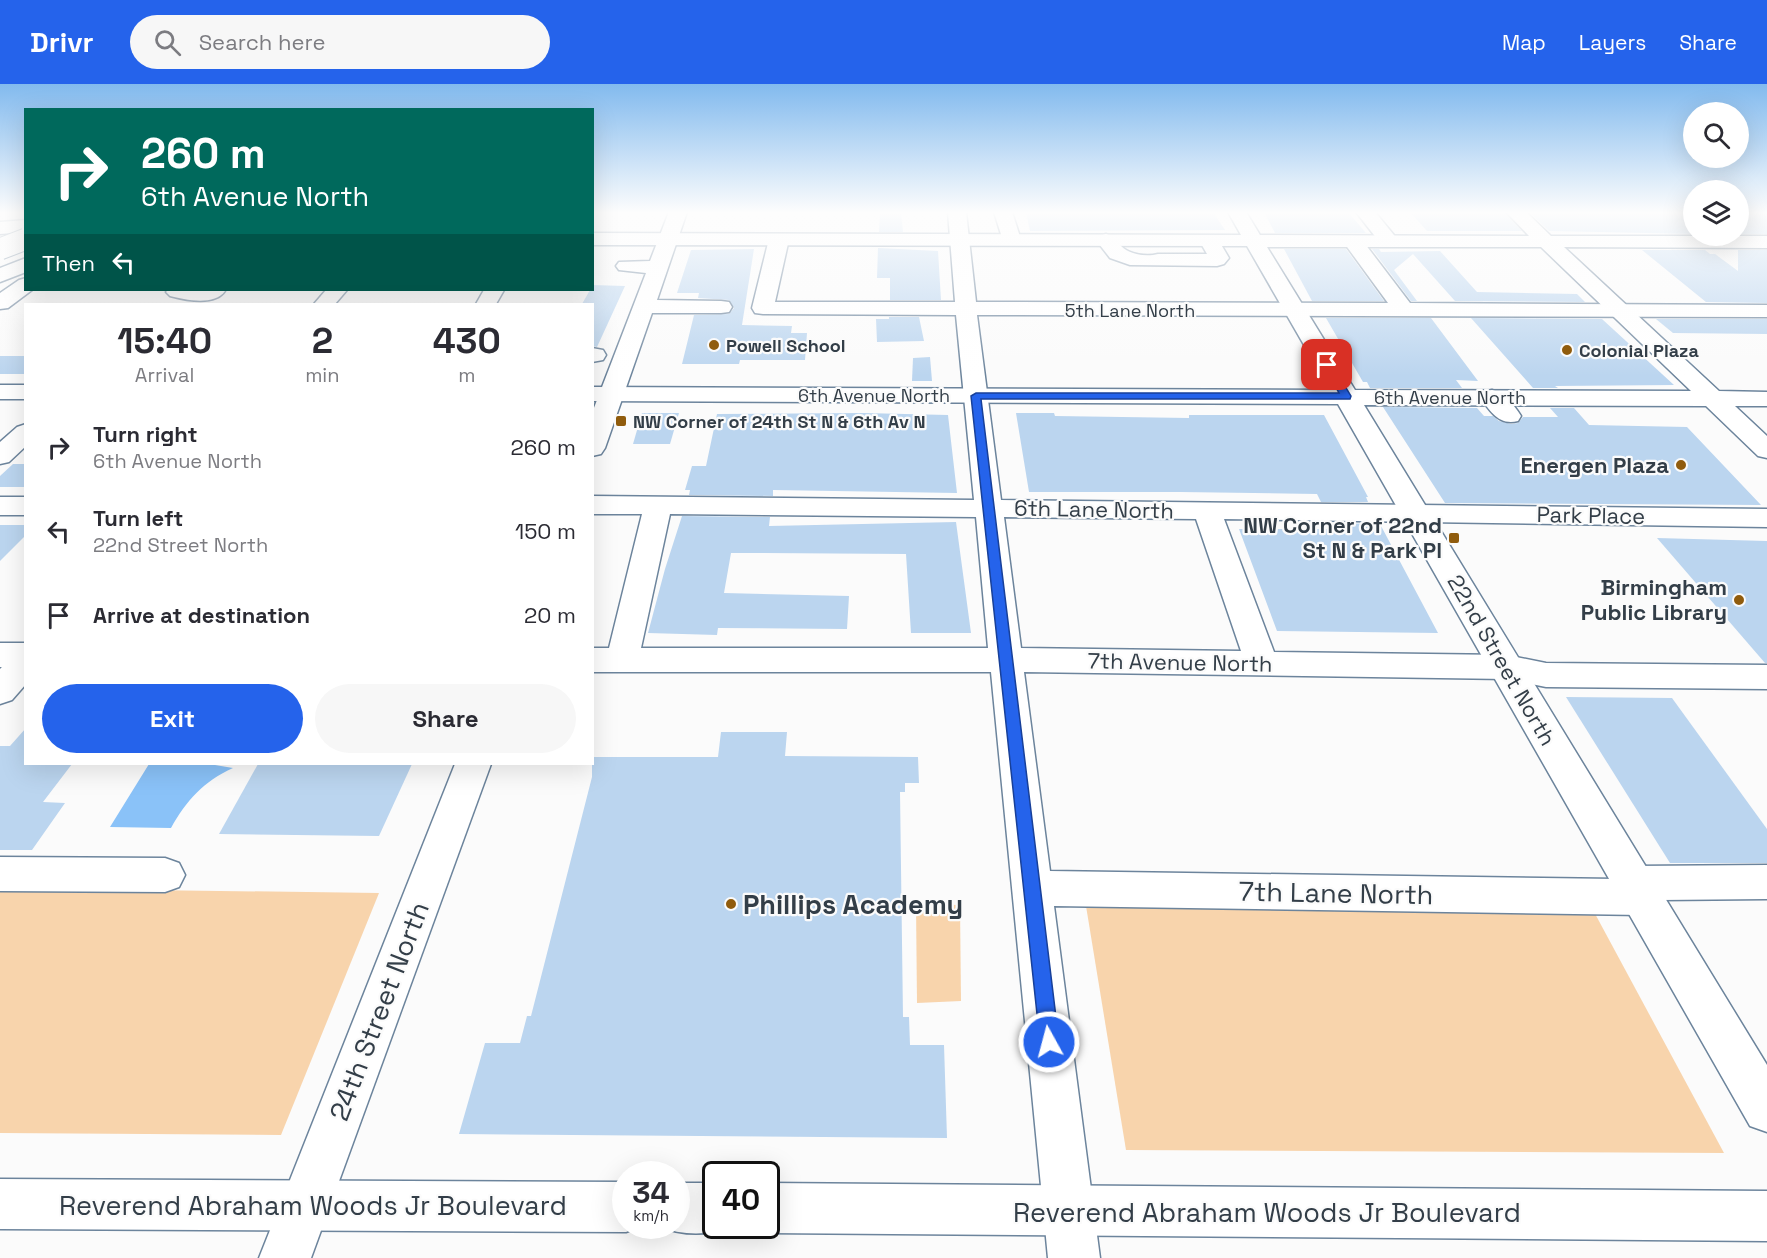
<!DOCTYPE html>
<html lang="en">
<head>
<meta charset="utf-8">
<style>
	:root { --surface:#fff; --page:#f7f7f7; --text:#2b2b33; --muted:#7c7c81; --accent:#2563eb }
	body { margin:0; font-family:"Space Grotesk",sans-serif; background:var(--page); color:var(--text); height:100vh; display:flex; flex-direction:column; font-size:22px; white-space:nowrap }
	* { box-sizing:border-box; margin:0 }
	p { font-size:20px; color:var(--muted) }
	.icon { flex:none; width:33px; height:33px; fill:none; stroke:currentColor; stroke-width:2; stroke-linecap:round; stroke-linejoin:round }
	.map { position:relative; flex:1; overflow:hidden }
	.details { position:absolute; left:24px; top:219px; width:570px; height:462px; display:flex; flex-direction:column; background:var(--surface); border-radius:0px; box-shadow:0 6px 24px #0002 }
	.details>* { flex:none }
	.top-card { position:absolute; left:24px; top:24px; width:570px; height:183px; border-radius:0px; box-shadow:0 6px 24px #0002; background:#00695c; color:#fff; overflow:hidden }
	.tools { position:absolute; left:1683px; top:18px; display:grid; gap:12px }
	.tools a { display:grid; place-items:center; width:66px; height:66px; border-radius:50%; background:var(--surface); box-shadow:0 6px 24px #0002; font-size:30px }
	.speed { position:absolute; left:612px; top:1077px; display:flex; gap:12px; font-size:30px; font-weight:700; text-align:center }
	.speed>* { display:grid; place-content:center; width:78px; height:78px; border-radius:50%; background:var(--surface); box-shadow:0 6px 24px #0002; line-height:1 }
	.speed small { font-size:15px; font-weight:400 }
	.speed .limit { border:3px solid #111; border-radius:9px; background:#fff; color:#111 }
	.pin { position:absolute; display:grid; place-items:center; width:51px; height:51px; color:#fff; margin:-26px; border-radius:12px; box-shadow:0 3px 9px #0006 }
	.me { position:absolute; width:66px; margin:-33px; rotate:353deg; stroke-linejoin:round; filter:drop-shadow(0 0 4px #0008) }
	.turn { display:flex; align-items:center; gap:21px; height:126px; padding:0 18px; font-size:27px }
	.turn .icon { width:78px; height:78px; stroke-width:2.5 }
	.turn b { display:block; font-size:42px; line-height:51px }
	.then { display:flex; align-items:center; height:57px; padding:0 18px; background:#0003; gap:12px; font-size:22px }
	.eta { display:flex; justify-content:space-evenly; align-items:center; height:102px; text-align:center }
	.eta b { font-size:36px; font-weight:700; line-height:42px }
	.cta { display:flex; gap:12px; margin-top:auto; padding:12px 18px }
	.cta a { flex:1; height:69px; border-radius:36px; background:var(--accent); color:#fff; font-size:24px; font-weight:700; line-height:69px; text-align:center }
	.cta a+a { background:var(--page); color:var(--text) }
	ul { padding:0; list-style:none }
	li { display:flex; align-items:center; gap:18px; height:84px; padding:0 18px }
	li div { flex:1 }
	li b { display:block; font-size:22px }
	li em { font-style:normal }
	header { display:flex; align-items:center; gap:36px; box-sizing:border-box; height:84px; padding:0 30px; background:var(--accent); color:#fff }
	header strong { font-size:28px }
	nav { display:flex; gap:33px; margin-inline-start:auto; font-size:21px }
	.search { width:420px; height:54px; background:var(--page); display:flex; align-items:center; gap:15px; box-sizing:border-box; padding:0 21px; border-radius:33px; color:var(--muted); font-size:22px }
	.map>svg:first-child { display:block }
	.green { fill:#f8d4ac }
	.water { fill:#8ac2f8 }
	.building { fill:#bbd5ef }
	.lines { fill:none; stroke-linecap:round; stroke-linejoin:round }
	.minor-casing { stroke:#6c849c; stroke-width:3 }
	.major-casing { stroke:#6c849c; stroke-width:3 }
	.highway-casing { stroke:#6c849c; stroke-width:3 }
	.minor { fill:#fff; fill-rule:evenodd }
	.major { fill:#fff; fill-rule:evenodd }
	.highway { fill:#fff; fill-rule:evenodd }
	.highway-bridge-casing { stroke:#6c849c; stroke-width:23; stroke-linecap:butt }
	.highway-bridge { stroke:#fff; stroke-width:21 }
	.route { fill:#2563eb; stroke:#184099; stroke-width:1.5 }
	.poi-dot { fill:#905c0d; stroke:#fbfbfb; stroke-width:2 }
	.labels { text-anchor:middle; dominant-baseline:central; stroke-width:4.5; stroke-linejoin:round; paint-order:stroke }
	.far-street-label { font-size:18px; fill:#333e48; stroke:#fbfbfb }
	.far-poi-label { font-size:18px; font-weight:bold; fill:#333e48; stroke:#fbfbfb; text-anchor:start }
	.poi-label { font-size:22px; font-weight:bold; fill:#333e48; stroke:#fbfbfb; text-anchor:end }
	.street-label { font-size:22px; fill:#333e48; stroke:#fbfbfb }
	.near-street-label { font-size:27px; fill:#333e48; stroke:#fbfbfb }
	.near-poi-label { font-size:27px; font-weight:bold; fill:#333e48; stroke:#fbfbfb; text-anchor:start }
</style>
</head>
<body>
<header>
<strong>Drivr</strong>
<div class="search"><svg class="icon" aria-label="search" viewBox="0 0 24 24"><circle cx="10" cy="10" r="6"/><path d="M15 15l6 6"/></svg>Search here</div>
<nav><a>Map</a><a>Layers</a><a>Share</a></nav>
</header>
<div class="map">
<svg width="1767" height="1174" viewBox="0 0 1767 1174">
	<rect width="100%" height="100%" fill="#fbfbfb"/>
	<g class="green">
		<path d="M0,804L379,809L281,1051L0,1049Z"/>
		<path d="M916,820L960,821L961,917L917,919Z"/>
		<path d="M1086,822L1593,826L1724,1069L1126,1066Z"/>
	</g>
	<path class="water" d="M149,680H209L233,684C204,697 186,717 171,744L110,743Z"/>
	<g class="building">
		<path d="M880,128H901L903,148H879Z"/>
		<path d="M1026,128H1213L1225,146L1030,147Z"/>
		<path d="M1264,128H1348L1366,149H1275Z"/>
		<path d="M1410,128H1504L1522,147H1427Z"/>
		<path d="M1529,128H1694V150L1549,147Z"/>
		<rect x="1738" y="128" width="29" height="22"/>
		<path d="M878,164L938,167L941,216H890V194H877Z"/>
		<path d="M754,165L742,241L792,242L791,249H807L805,276H740L739,280H682L694,231L729,230L734,224L729,216L698,214L699,209H677L691,166Z"/>
		<path d="M1284,165H1346L1384,217H1312Z"/>
		<path d="M1372,165H1379L1381,168L1440,167L1477,208L1577,210L1585,218L1455,217L1413,170L1394,186L1417,217H1411Z"/>
		<path d="M1642,166H1705L1710,170H1715L1738,187V166H1767V219L1706,218Z"/>
		<path d="M592,201L625,202L597,263L592,262V220H582L590,206H592Z"/>
		<path d="M889,233H919L924,257L877,258L876,235H889Z"/>
		<path d="M1326,234H1431L1478,297L1456,296L1462,304H1370L1367,298H1363Z"/>
		<path d="M1471,234L1602,235L1674,301L1555,302L1558,304H1533Z"/>
		<path d="M1656,235H1767V250L1673,249Z"/>
		<rect x="0" y="272" width="26" height="18"/>
		<path d="M930,273L932,297H912L913,274Z"/>
		<path d="M1383,323L1477,324L1484,332H1493L1499,337L1511,340L1518,339L1523,333H1558L1550,324H1574L1589,341L1687,343L1761,421L1445,419Z"/>
		<path d="M642,329H679L670,360H633Z"/>
		<path d="M863,329L948,331L957,409L773,406V412L689,411L690,406H685L692,382H706L717,330Z"/>
		<path d="M1016,329H1054L1055,332L1189,334V331H1324L1368,413H1366L1368,418H1321L1317,410L1180,408H1029Z"/>
		<path d="M13,380H26V403H0V392Z"/>
		<path d="M682,432L770,433L769,442L956,438L971,549H911L906,470L763,469H731L724,509L849,512L847,545L718,544L717,551L648,549L665,485Z"/>
		<path d="M1331,439L1380,440L1438,549L1277,547L1239,445H1333Z"/>
		<path d="M0,441H26V451L0,477Z"/>
		<path d="M1657,454L1767,457V579H1765Z"/>
		<path d="M1566,613L1672,614L1767,745V779H1670Z"/>
		<path d="M26,644V680H72L43,718L65,719L32,766H0V662H10Z"/>
		<path d="M721,648H787L785,672L918,673L919,699H905V708H900L903,933H909L910,961H944L947,1054L459,1050L485,959H520L527,932H531L592,693V673H718Z"/>
		<path d="M258,680H412L379,752L219,750Z"/>
	</g>
	<g class="lines">
		<defs>
			<g id="minor">
				<path d="M669,128H687L657,216L721,217L729,218L732,223L729,228L721,229H652L605,364L601,370L592,372V329L646,189L619,186L616,182L619,178L650,177Z"/>
				<path d="M948,128H966L976,218L1388,219L1342,156L1345,152H1359L1410,219L1767,221V233L977,231L1001,416L1767,425V443L1224,435L1274,568L1506,571L1546,579L1767,581V605L1546,603L1506,595L1024,588L1050,787L1616,795L1620,787L1634,782L1767,781V815L1661,816L1656,826L1642,831L1054,822L1100,1174H1048L991,588H592V564H609L642,430H592V412L974,416L956,231L763,230L755,229L752,224L769,155L772,151H786L789,155L775,218H955ZM670,430L976,433L988,564H641ZM1004,433L1196,435L1241,567L1021,564Z"/>
				<path d="M994,128H1012L1021,156L1018,160H1004Z"/>
				<path d="M1356,128H1375L1398,156L1395,160H1381Z"/>
				<path d="M1106,150C1114,152 1115,157 1121,162C1130,171 1147,173 1158,170H1207L1199,156L1202,152H1216L1229,174L1224,180L1217,182L1130,181L1110,174L1096,156L1099,152Z"/>
				<path d="M26,194V206H32L8,224L0,225V209L19,196Z"/>
				<path d="M168,206H224L225,207C215,222 185,216 170,212L166,208Z"/>
				<path d="M484,206H504L496,220H476Z"/>
				<path d="M592,264L603,266L606,271L603,276L592,278Z"/>
				<path d="M1492,306C1505,309 1514,321 1521,332L1518,337C1499,342 1490,327 1480,313L1483,308Z"/>
				<path d="M26,340V362L9,378L0,380V358L17,343Z"/>
				<rect x="0" y="413" width="26" height="18"/>
				<rect x="0" y="559" width="26" height="24"/>
				<path d="M455,680H491L311,1174H259Z"/>
				<path d="M0,773L165,774L179,779L185,791L179,803L165,808L0,807Z"/>
			</g>
			<g id="major">
				<path d="M1228,128H1246L1260,151L1529,152L1506,128H1526L1551,152H1767V164L1564,163L1719,307L1767,308V322H1735L1767,352V374L1758,372L1706,322L1364,321L1767,981V1048L1750,1042L1338,320L592,317V303L1330,306L1247,162L592,161V149L1241,151ZM1267,163H1541L1691,307L1355,306Z"/>
				<path d="M326,206H347L335,220H314Z"/>
				<rect x="0" y="301" width="26" height="14"/>
				<path d="M26,566V600L12,616L0,620V585L14,570Z"/>
				<path d="M0,1095L626,1098V1142H642L626,1148L0,1145Z"/>
				<path d="M676,1099H716V1142H734C709,1152 683,1152 658,1142H676Z"/>
				<path d="M766,1099L1767,1107V1157L766,1149L748,1142H766Z"/>
			</g>
			<g id="highway">
				<path d="M26,136V148L0,150V138Z"/>
				<path d="M26,174V188L0,198V184Z"/>
			</g>
		</defs>
		<use href="#minor" class="minor-casing"/>
		<use href="#major" class="major-casing"/>
		<use href="#highway" class="highway-casing"/>
		<use href="#minor" class="minor"/>
		<use href="#major" class="major"/>
		<use href="#highway" class="highway"/>
		<defs>
			<path id="highway-bridge" d="M0,165L26,155"/>
		</defs>
		<use href="#highway-bridge" class="highway-bridge-casing"/>
		<use href="#highway-bridge" class="highway-bridge"/>
	</g>
	<linearGradient id="sky" x2="0" y2="1"><stop stop-color="#82baee"/><stop offset="0.44" stop-color="#fdfdfd"/><stop offset="1" stop-color="#fdfdfd" stop-opacity="0"/></linearGradient>
	<rect width="1767" height="292" fill="url(#sky)"/>
	<path class="route" d="M1324,279H1331L1351,312L1350,315H981L1059,958L1056,965L1049,967L1043,965L1040,958L971,312L976,309H1339L1323,281Z"/>
	<g class="poi-dot">
		<circle cx="714" cy="261" r="6"/>
		<circle cx="1567" cy="266" r="6"/>
		<rect x="615" y="331" width="12" height="12" rx="3"/>
		<circle cx="1681" cy="381" r="6"/>
		<rect x="1448" y="448" width="12" height="12" rx="3"/>
		<circle cx="1739" cy="516" r="6"/>
		<circle cx="731" cy="820" r="6"/>
	</g>
	<g class="labels">
		<g class="far-street-label">
			<text x="1130" y="226">5th Lane North</text>
			<text x="874" y="311">6th Avenue North</text>
			<text x="1450" y="313">6th Avenue North</text>
		</g>
		<g class="far-poi-label">
			<text x="726" y="261">Powell School</text>
			<text x="1579" y="266">Colonial Plaza</text>
			<text x="633" y="337">NW Corner of 24th St N &amp; 6th Av N</text>
		</g>
		<g class="poi-label">
			<text x="1669" y="381">Energen Plaza</text>
			<text x="1442" y="441">NW Corner of 22nd<tspan x="1442" dy="25">St N &amp; Park Pl</tspan></text>
			<text x="1727" y="503">Birmingham<tspan x="1727" dy="25">Public Library</tspan></text>
		</g>
		<g class="street-label">
			<text transform="translate(1094 425) rotate(1)">6th Lane North</text>
			<text transform="translate(1591 431) rotate(1)">Park Place</text>
			<text transform="translate(1502 576) rotate(60)">22nd Street North</text>
			<text transform="translate(1180 578) rotate(1)">7th Avenue North</text>
		</g>
		<g class="near-street-label">
			<text transform="translate(1336 809) rotate(1)">7th Lane North</text>
			<text transform="translate(379 927) rotate(-69)">24th Street North</text>
			<text x="313" y="1121">Reverend Abraham Woods Jr Boulevard</text>
			<text x="1267" y="1128">Reverend Abraham Woods Jr Boulevard</text>
		</g>
		<g class="near-poi-label">
			<text x="743" y="820">Phillips Academy</text>
		</g>
	</g>
</svg>
<div class="tools">
<a><svg class="icon" aria-label="search" viewBox="0 0 24 24"><circle cx="10" cy="10" r="6"/><path d="M15 15l6 6"/></svg></a>
<a><svg class="icon" aria-label="layers" viewBox="0 0 24 24"><path d="M12 4l9 5-9 5-9-5zM3 14l9 5 9-5"/></svg></a>
</div>
<div class="speed"><div>34<small>km/h</small></div><div class="limit">40</div></div>
<div class="pin" style="left:1327px;top:281px;background:#d93025"><svg class="icon" aria-label="arrive" viewBox="0 0 24 24"><path d="M6 21V4h12l-3 4 3 4H6"/></svg></div>
<svg class="me" style="left:1049px;top:958px" viewBox="-20 -20 40 40"><circle r="17" fill="#2563eb" stroke="#fff" stroke-width="3"/><path d="M0-11L8 9 0 5-8 9z" fill="#fff"/></svg>
<div class="top-card">
<div class="turn"><svg class="icon" aria-label="right" viewBox="0 0 24 24"><path d="M7 20v-9h11M14 6l5 5-5 5"/></svg><div><b>260 m</b>6th Avenue North</div></div>
<div class="then">Then<svg class="icon" aria-label="left" viewBox="0 0 24 24"><path d="M17 20v-9H6M10 6l-5 5 5 5"/></svg></div>
</div>
<section class="details">
<div class="eta">
<div><b>15:40</b><p>Arrival</p></div>
<div><b>2</b><p>min</p></div>
<div><b>430</b><p>m</p></div>
</div>
<ul>
<li><svg class="icon" aria-label="right" viewBox="0 0 24 24"><path d="M7 20v-9h11M14 6l5 5-5 5"/></svg><div><b>Turn right</b><p>6th Avenue North</p></div><em>260 m</em></li>
<li><svg class="icon" aria-label="left" viewBox="0 0 24 24"><path d="M17 20v-9H6M10 6l-5 5 5 5"/></svg><div><b>Turn left</b><p>22nd Street North</p></div><em>150 m</em></li>
<li><svg class="icon" aria-label="arrive" viewBox="0 0 24 24"><path d="M6 21V4h12l-3 4 3 4H6"/></svg><div><b>Arrive at destination</b></div><em>20 m</em></li>
</ul>
<div class="cta"><a>Exit</a><a>Share</a></div>
</section>
</div>
</body>
</html>
